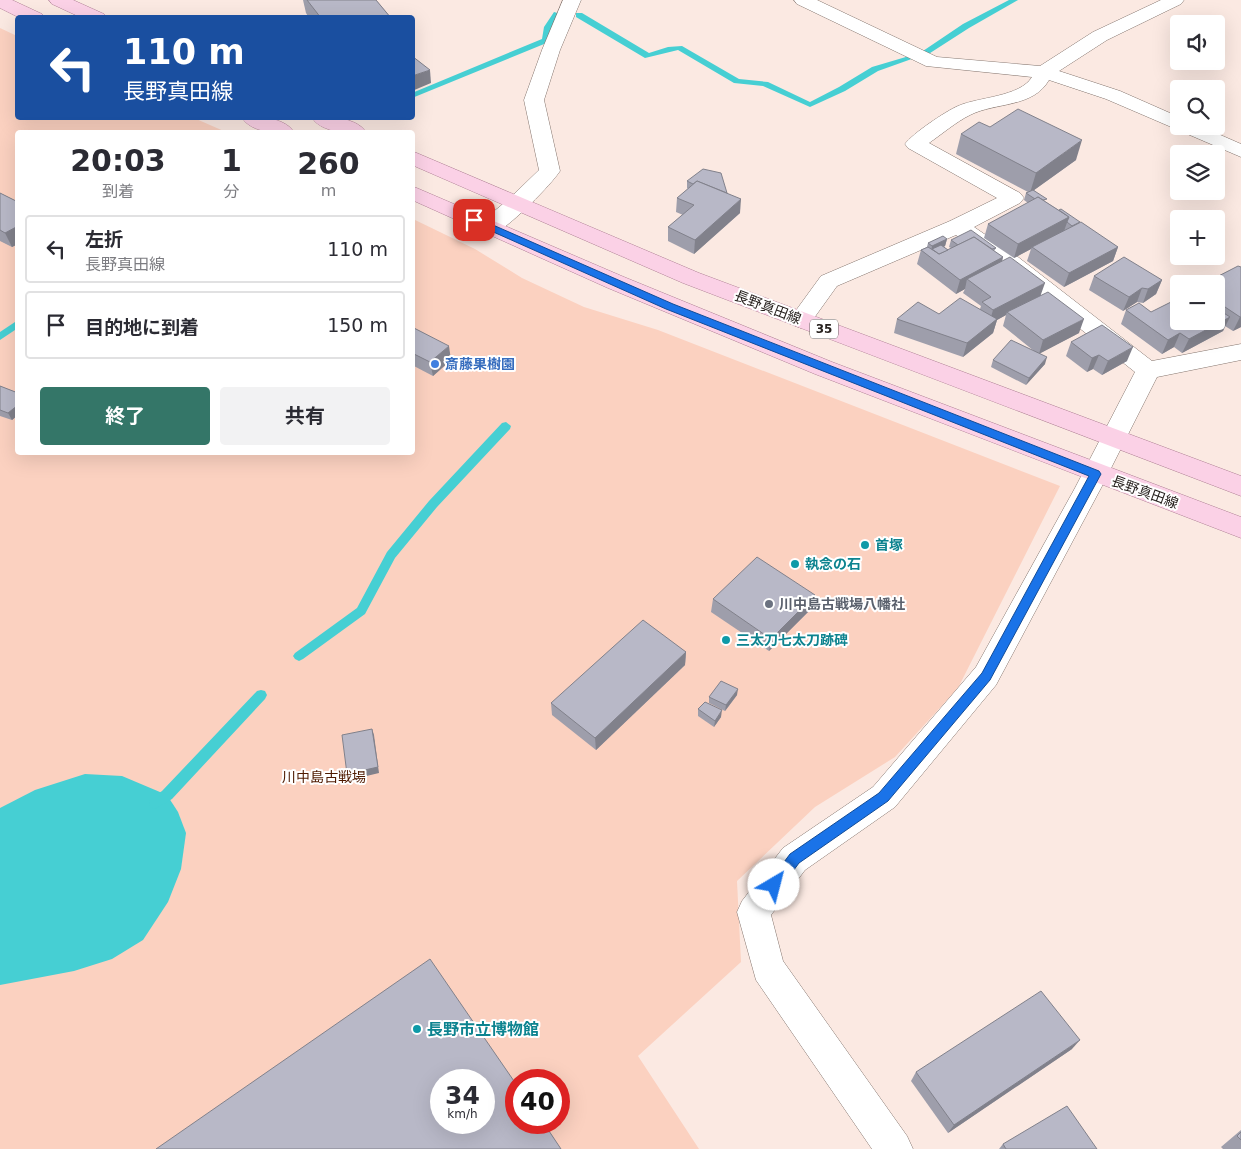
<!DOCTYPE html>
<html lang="ja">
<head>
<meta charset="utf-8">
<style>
	:root { --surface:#fff; --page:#f2f2f3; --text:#2b2b33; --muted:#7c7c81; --line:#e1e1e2; --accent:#347668 }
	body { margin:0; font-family:"DejaVu Sans","Noto Sans JP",sans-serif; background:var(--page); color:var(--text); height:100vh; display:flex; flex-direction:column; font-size:19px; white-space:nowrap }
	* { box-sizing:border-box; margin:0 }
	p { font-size:16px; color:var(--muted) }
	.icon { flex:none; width:28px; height:28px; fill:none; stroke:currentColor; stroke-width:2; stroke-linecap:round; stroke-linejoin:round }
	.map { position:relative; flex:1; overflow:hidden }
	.panel { position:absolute; left:15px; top:130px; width:400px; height:325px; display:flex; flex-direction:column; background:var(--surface); border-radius:5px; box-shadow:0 5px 20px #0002 }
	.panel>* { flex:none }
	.hud { position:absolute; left:15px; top:15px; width:400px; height:105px; border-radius:5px; box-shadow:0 5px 20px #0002; background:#1a4fa0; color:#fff; overflow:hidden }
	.fabs { position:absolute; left:1170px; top:15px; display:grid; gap:10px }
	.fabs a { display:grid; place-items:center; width:55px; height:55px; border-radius:5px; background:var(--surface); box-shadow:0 5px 20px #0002; font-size:25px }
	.speed { position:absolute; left:430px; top:1069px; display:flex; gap:10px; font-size:25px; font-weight:700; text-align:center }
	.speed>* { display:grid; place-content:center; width:65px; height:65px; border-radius:50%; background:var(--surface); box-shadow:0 5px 20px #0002; line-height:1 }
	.speed small { font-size:12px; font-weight:400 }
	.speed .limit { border:8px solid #d22; background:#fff; color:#111 }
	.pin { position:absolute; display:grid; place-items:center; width:42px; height:42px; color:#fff; margin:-21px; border-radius:10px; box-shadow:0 2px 8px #0006 }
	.me { position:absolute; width:55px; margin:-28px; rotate:37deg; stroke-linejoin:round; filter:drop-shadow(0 0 4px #0008) }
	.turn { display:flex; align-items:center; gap:18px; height:105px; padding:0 25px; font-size:22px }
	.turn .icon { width:65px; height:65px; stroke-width:2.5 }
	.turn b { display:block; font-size:35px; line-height:42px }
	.eta { display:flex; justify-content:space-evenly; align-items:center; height:85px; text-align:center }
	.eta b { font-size:30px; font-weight:700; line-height:35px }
	.button { display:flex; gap:10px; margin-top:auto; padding:10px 25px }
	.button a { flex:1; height:58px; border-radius:5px; background:var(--accent); color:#fff; font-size:20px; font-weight:700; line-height:58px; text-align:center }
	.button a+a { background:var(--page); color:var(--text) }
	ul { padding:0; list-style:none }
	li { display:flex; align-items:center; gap:15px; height:68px; margin:0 10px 8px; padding:0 15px; border:2px solid var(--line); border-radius:5px }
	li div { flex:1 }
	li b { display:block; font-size:19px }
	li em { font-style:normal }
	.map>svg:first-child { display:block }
	.green { fill:#fbd1c0; fill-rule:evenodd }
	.water { fill:#46cfd3 }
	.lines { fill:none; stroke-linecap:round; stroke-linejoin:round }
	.stream { fill:#46cfd3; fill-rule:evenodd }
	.minor-casing { stroke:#84756e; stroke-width:1 }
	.major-casing { stroke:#af8095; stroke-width:1 }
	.minor { fill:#fff; fill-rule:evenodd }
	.major { fill:#fbd1e6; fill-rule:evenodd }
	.wall { fill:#9e9eab }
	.shaded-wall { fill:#81818b }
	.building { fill:#b8b8c7; stroke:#81818b; fill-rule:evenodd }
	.route { fill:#1a73e8; stroke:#114b97 }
	.shop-dot { fill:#3f7fe0; stroke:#fff; stroke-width:2 }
	.culture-dot { fill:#0f9aa8; stroke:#fff; stroke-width:2 }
	.worship-dot { fill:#6b7280; stroke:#fff; stroke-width:2 }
	.labels { text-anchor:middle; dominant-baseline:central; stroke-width:4; stroke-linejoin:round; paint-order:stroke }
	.shield { fill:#fff; stroke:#686462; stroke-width:1 }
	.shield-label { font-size:12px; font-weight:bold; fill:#27211e }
	.street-label { font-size:14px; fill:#27211e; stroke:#fff }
	.shop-label { font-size:14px; font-weight:bold; fill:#366cbe; stroke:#fff; text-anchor:start }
	.culture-label { font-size:14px; font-weight:bold; fill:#0d838f; stroke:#fff; text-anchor:start }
	.worship-label { font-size:14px; font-weight:bold; fill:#5b616d; stroke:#fff; text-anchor:start }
	.park-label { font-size:14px; fill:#4f1a00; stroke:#fff }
	.near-culture-label { font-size:16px; font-weight:bold; fill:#0d838f; stroke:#fff; text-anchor:start }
</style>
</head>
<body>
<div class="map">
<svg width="1241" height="1149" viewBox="0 0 1241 1149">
	<rect width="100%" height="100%" fill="#fbe9e2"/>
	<path class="green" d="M0,28L17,36L18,118H194L226,132H18V452H412L413,219L475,249L522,278L584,307L658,330L1060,486L958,688L895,757L815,807L737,881L741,962L638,1056L699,1149H0ZM441,1080H484V1122H441ZM516,1080H559V1122H516Z"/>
	<path class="water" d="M85,774L122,776L167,795L178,812L186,833L181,869L168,902L143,940L112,959L74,971L0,985V808L35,790Z"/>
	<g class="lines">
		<g class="stream">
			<path d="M1009,0H1018L969,28L927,55L920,53L963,24Z"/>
			<path d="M554,12L561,14L552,27L549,42L412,98V93L542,39L544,27Z"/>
			<path d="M576,13H582L649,53L668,47L682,46L739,79L768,82L810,102L839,87L872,67L916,54L920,56L878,71L845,91L810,107L763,86L734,83L678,50L645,58L576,17Z"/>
			<path d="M18,320V328L0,340V332Z"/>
			<path d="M506,422L511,426L510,429L437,507L395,558L365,614L303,659L299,661L295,659L293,656L295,653L357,608L387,552L429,501L502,423Z"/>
			<path d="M261,690L265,691L267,695L265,699L172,799L155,809L150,807L149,803L150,799L162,791L257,691Z"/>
		</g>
		<defs>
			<g id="minor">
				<path d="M563,0H581L560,50L544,100L560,171C550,186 513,223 497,232C491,234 487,233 481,232L478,227L481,222L509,199L539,170L524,100L542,50Z"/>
				<path d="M794,0H817L937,57L1040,66L1093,32L1161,0H1184L1181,4L1107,40L1059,71L1120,91L1179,117V126H1200L1241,144V157L1106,99L1049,80C1033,108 996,102 970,115C956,122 942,134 929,143L1020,193L1024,198L1020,203L974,227L1018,257L1152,361L1241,344V360L1157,377L1101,488L996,685L895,807L805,870L771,915L783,961L907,1136L913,1149H872L756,980L737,912L742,901L783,848L873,787L976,667L1075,488L1135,372L1002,267L956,235L837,286L809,325L801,328L793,325L789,320L821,276L950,221L997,198L908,148L905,144C912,134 946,111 958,106C978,97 1020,97 1032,77L926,66L797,4Z"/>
			</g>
			<g id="major">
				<path d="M0,0H12L42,14L45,18H20L0,8Z"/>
				<path d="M49,0H73L104,14L107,18H82L52,4Z"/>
				<path d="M242,118C258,116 284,117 294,132C278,134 252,133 242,118Z"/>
				<path d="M312,118C328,116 356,117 366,132C350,134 322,133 312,118Z"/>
				<path d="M412,151L699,273L1241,476V496L683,283L412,165Z"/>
				<path d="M412,186L624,277L832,362L1241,517V538L815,374L608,288L412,200Z"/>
			</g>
		</defs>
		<use href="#minor" class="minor-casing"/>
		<use href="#major" class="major-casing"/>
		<use href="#minor" class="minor"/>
		<use href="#major" class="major"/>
	</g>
	<g class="wall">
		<path d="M303,0H376L391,18H309L306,13Z"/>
		<path d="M990,127L1076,160L1034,190L1046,202L1118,247L1113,261L1064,287L1027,261L1031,249L1014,258L984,238L988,224L1028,203L1024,200L1026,193L1028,192L956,154L961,134Z"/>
		<path d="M687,181L727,193L740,213L694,254L668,241V227L683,215L676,212L677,198L688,189L687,188Z"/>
		<path d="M0,193L18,202V244L12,247L0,241Z"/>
		<path d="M947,239L945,246L944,247L948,250L951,248L949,247L951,240L996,248L994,251L1003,257L1002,262L1041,295L1079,333L1040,353L1045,364L1026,385L991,367L993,360L1034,351L1003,326L1006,315L997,320L993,333L963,357L894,333L897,319L980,309L981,306L963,293L965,289L956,294L917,264L921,250L927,247L928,243Z"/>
		<path d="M1241,267V327L1233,331L1225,326L1223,331L1182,353L1174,347L1162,354L1121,324L1126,310L1216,321V284Z"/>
		<path d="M1094,276L1162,280L1156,294L1143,303L1137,302L1123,311L1089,290Z"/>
		<path d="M412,327L451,360L433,376L412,365Z"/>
		<path d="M1071,342L1127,361L1102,375L1093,369L1087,372L1066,356Z"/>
		<path d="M0,386L18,393V415L12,420L0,416Z"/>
		<path d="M713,599L812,608L769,651L711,612Z"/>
		<path d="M686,652L685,665L596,750L552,715L551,703Z"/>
		<path d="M737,695L725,711L709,703V697Z"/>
		<path d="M698,709L721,717L714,727L698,716Z"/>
		<path d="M1072,1049L948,1133L911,1081L916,1072Z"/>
		<path d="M1241,1130V1149H1223L1221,1147Z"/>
		<path d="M1003,1144L1097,1149H999Z"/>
	</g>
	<g class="shaded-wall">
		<path d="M430,70L431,83L412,91V76Z"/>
		<path d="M1082,140L1076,160L1030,193L1036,173Z"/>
		<path d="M741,199L740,213L694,254L695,240Z"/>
		<path d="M1069,217L1064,231L1032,247L1031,249L1014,258L1018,244Z"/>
		<path d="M18,226V244L12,247L5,233Z"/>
		<path d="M947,239L945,246L931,253L932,246Z"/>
		<path d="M1118,247L1113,261L1064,287L1069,273Z"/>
		<path d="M1003,257L999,271L967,279L965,289L956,294L960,280Z"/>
		<path d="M1162,280L1156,294L1143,303L1148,289Z"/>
		<path d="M1045,283L1040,297L1007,312L1006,315L997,320L993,333L963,357L967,343L989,324L993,310Z"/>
		<path d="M1142,288L1137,302L1123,311L1129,297Z"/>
		<path d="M1230,317L1223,331L1182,353L1189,339Z"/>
		<path d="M1240,317H1241V327L1233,331Z"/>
		<path d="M1084,319L1079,333L1039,354L1043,340Z"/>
		<path d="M1180,333L1174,347L1162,354L1168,340Z"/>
		<path d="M449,346L451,360L433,376L430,362Z"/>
		<path d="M1133,347L1127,361L1102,375L1108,361Z"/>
		<path d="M1099,355L1093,369L1087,372L1092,358Z"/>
		<path d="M1047,357L1045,364L1026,385L1029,378Z"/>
		<path d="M18,405V415L12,420L8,413Z"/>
		<path d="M815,595L812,608L769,651L771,639Z"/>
		<path d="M686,652L685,665L596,750L595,738Z"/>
		<path d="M738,689L737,695L725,711L726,705Z"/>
		<path d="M722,710L721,717L714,727L715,721Z"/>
		<path d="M372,729L374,735L379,773L350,780L347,774Z"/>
		<path d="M1080,1040L1072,1049L948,1133L954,1125Z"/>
	</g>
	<g class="building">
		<path d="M307,0H376L391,18H321Z"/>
		<path d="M412,56L430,70L412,76Z"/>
		<path d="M1018,109L1082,140L1036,173L961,134L979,122L990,127Z"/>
		<path d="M703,169L721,173L727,193L697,181L693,184L687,181Z"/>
		<path d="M697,181L741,199L695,240L668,227L694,205L677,198Z"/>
		<path d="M1033,190L1047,199L1043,200L1038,197L1035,199L1026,193Z"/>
		<path d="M0,193L18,202V226L5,233L0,230Z"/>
		<path d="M1038,197L1069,217L1018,244L988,224Z"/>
		<path d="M1061,209L1080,222L1072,226L1067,222L1069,217L1059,210Z"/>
		<path d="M1081,222L1118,247L1069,273L1032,247Z"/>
		<path d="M971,230L996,248L992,249L974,237L958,245L951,240Z"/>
		<path d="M943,236L947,239L932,246L928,243Z"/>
		<path d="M974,237L1003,257L960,280L921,250L928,247L939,254Z"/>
		<path d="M941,245L948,250L939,254L932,249Z"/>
		<path d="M1010,257L1045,283L993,310L982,302L991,297L967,279Z"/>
		<path d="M1124,257L1162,280L1148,289L1142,288L1129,297L1094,276Z"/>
		<path d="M1238,266L1241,267V317H1240L1216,301V284H1203Z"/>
		<path d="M1048,292L1084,319L1043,340L1007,312Z"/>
		<path d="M960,298L997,319L967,343L897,319L918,302L939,314Z"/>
		<path d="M1179,298V321H1216V308L1230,317L1189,339L1180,333L1168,340L1126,310L1139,303L1151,312Z"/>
		<path d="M1102,325L1133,347L1108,361L1099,355L1092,358L1071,342Z"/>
		<path d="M412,327L449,346L430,362L412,353Z"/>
		<path d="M1011,340L1047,357L1029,378L993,360Z"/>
		<path d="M0,386L18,393V405L8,413L0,410Z"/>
		<path d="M757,557L815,595L771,639L713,599Z"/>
		<path d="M643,620L686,652L595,738L551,703Z"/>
		<path d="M721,681L738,689L726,705L709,697Z"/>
		<path d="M705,702L722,710L715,721L698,709Z"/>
		<path d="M372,729L378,767L347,774L342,735Z"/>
		<path d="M430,959L516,1084V1122H543L561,1149H156ZM441,1080H484V1122H441Z"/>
		<path d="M1041,991L1080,1040L954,1125L916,1072Z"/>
		<path d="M1067,1106L1097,1149H1006L1003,1144Z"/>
		<path d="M1241,1132V1140L1237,1136Z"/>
	</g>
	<path class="route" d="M471,218H477L673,304L1099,471L1101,474L990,680L888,801L799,863L779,890L774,892L769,890L767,885L790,854L879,793L982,673L1089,476L666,309L471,222Z"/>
	<circle class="shop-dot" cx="435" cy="364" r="5"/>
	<g class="culture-dot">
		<circle cx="865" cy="545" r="5"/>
		<circle cx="795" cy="564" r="5"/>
		<circle cx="726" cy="640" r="5"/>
		<circle cx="417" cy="1029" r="5"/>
	</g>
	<circle class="worship-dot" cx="769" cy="604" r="5"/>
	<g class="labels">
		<rect class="shield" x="810" y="319.5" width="28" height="19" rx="4"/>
		<g class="shield-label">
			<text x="824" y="329">35</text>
		</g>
		<g class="street-label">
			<text transform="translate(768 307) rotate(21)">長野真田線</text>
			<text transform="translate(1145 492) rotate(20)">長野真田線</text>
		</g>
		<g class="shop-label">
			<text x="445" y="364">斎藤果樹園</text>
		</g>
		<g class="culture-label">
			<text x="875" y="545">首塚</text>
			<text x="805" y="564">執念の石</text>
			<text x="736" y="640">三太刀七太刀跡碑</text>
		</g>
		<g class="worship-label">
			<text x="779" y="604">川中島古戦場八幡社</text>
		</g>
		<g class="park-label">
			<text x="324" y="777">川中島古戦場</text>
		</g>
		<g class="near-culture-label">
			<text x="427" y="1029">長野市立博物館</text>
		</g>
	</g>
</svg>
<div class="fabs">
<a><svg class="icon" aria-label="sound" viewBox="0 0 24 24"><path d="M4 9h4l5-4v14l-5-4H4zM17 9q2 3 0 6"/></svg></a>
<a><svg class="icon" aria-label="search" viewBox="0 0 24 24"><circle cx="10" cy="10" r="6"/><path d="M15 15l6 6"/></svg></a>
<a><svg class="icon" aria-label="layers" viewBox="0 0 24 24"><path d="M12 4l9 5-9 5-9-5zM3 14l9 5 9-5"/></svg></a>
<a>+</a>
<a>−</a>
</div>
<div class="speed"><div>34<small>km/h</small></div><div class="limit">40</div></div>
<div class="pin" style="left:474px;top:220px;background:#d93025"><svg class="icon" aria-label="arrive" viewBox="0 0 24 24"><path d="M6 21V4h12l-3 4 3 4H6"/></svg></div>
<svg class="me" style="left:774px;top:885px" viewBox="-20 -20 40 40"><circle r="19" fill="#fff"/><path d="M0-13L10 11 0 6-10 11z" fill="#1a73e8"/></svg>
<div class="hud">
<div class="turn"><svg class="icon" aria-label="left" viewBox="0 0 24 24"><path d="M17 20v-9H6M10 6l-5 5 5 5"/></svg><div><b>110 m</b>長野真田線</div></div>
</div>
<section class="panel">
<div class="eta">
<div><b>20:03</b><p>到着</p></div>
<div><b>1</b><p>分</p></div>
<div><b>260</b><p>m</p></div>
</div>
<ul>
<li><svg class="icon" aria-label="left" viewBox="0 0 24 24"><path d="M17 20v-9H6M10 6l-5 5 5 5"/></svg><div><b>左折</b><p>長野真田線</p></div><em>110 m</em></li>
<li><svg class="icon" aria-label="arrive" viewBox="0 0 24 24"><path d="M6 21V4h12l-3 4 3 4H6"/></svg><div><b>目的地に到着</b></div><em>150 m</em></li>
</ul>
<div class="button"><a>終了</a><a>共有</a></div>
</section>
</div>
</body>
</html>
